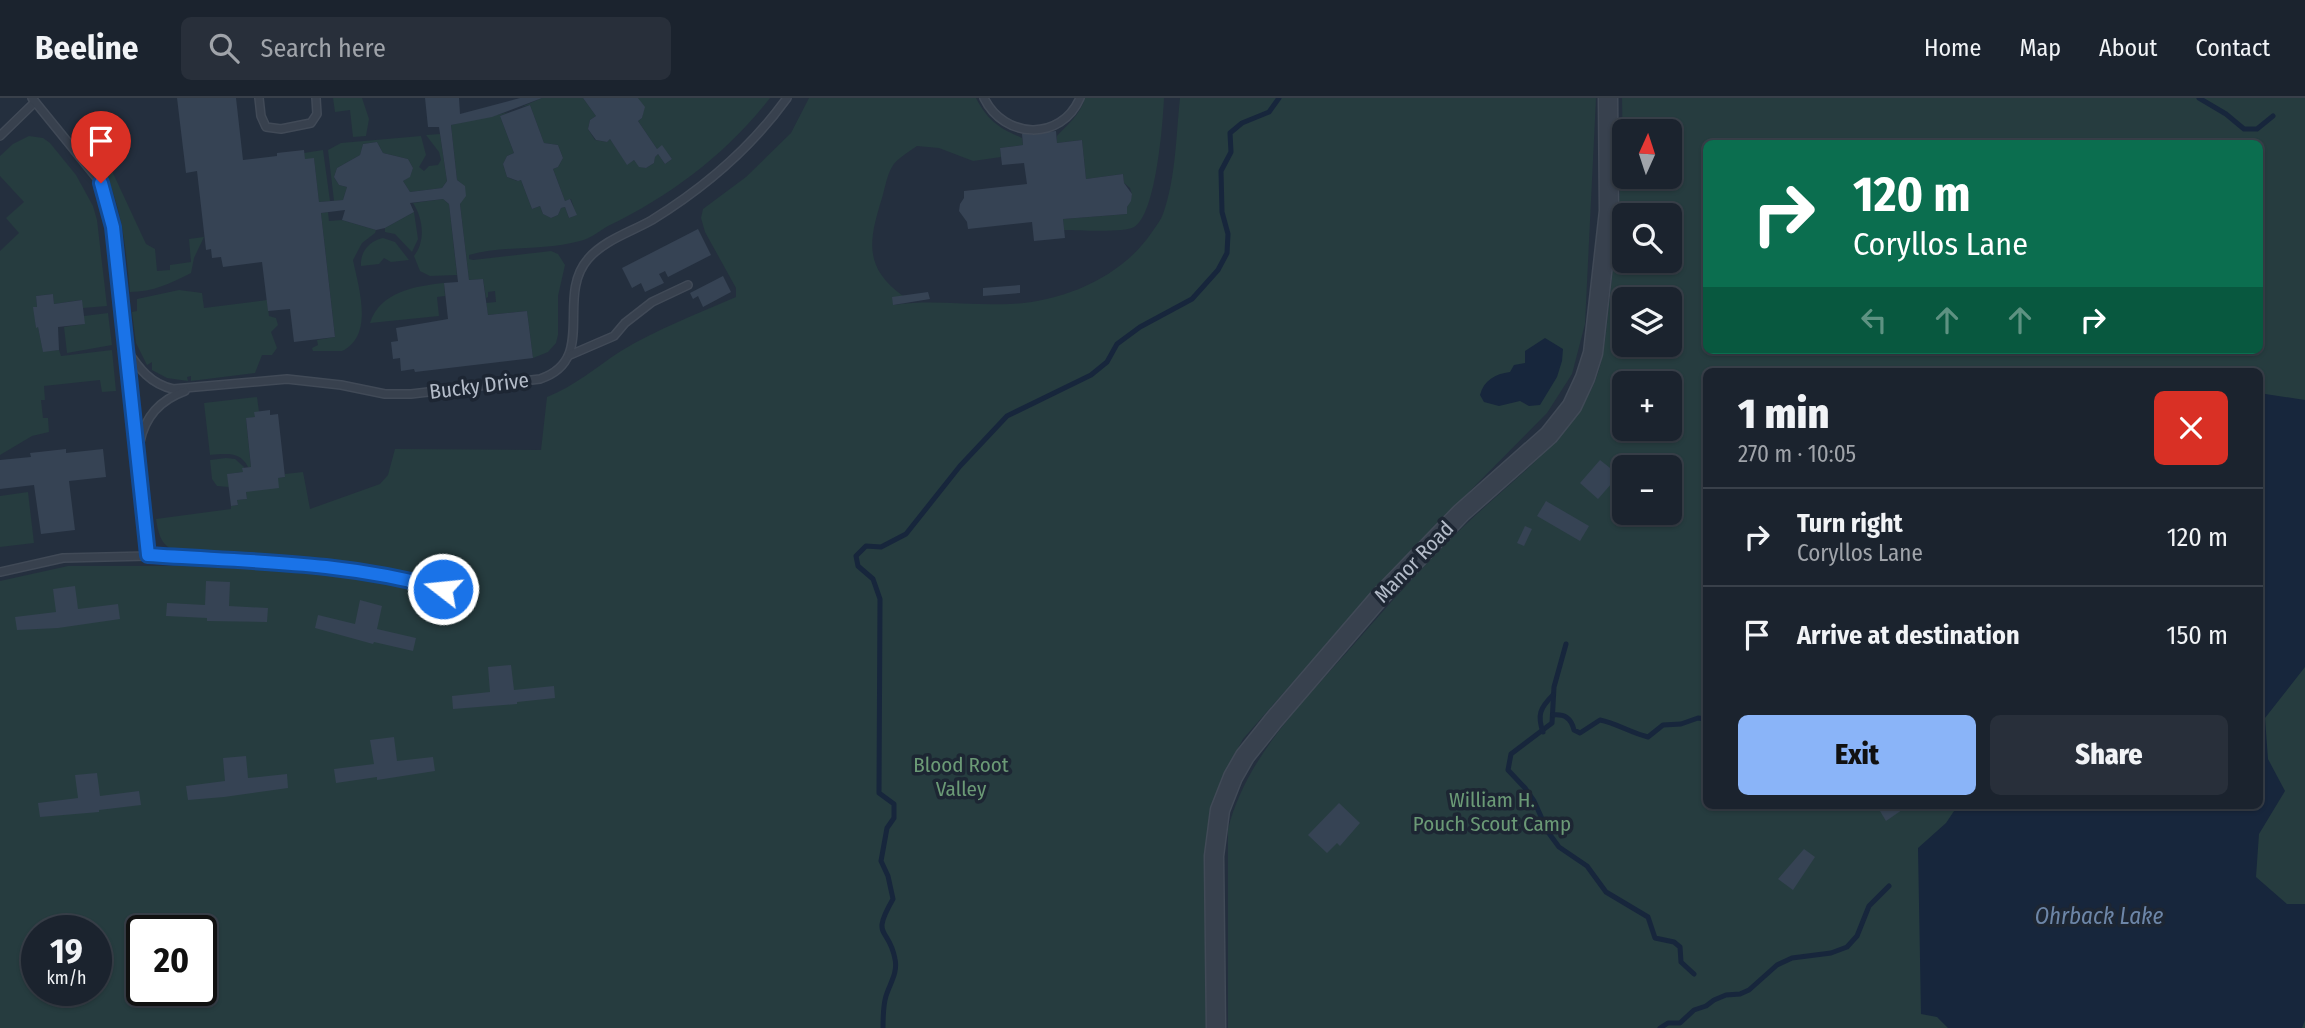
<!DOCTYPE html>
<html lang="en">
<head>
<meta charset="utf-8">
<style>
	:root { --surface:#1b232e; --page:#282f3a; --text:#f1f3f6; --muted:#a0a4aa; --line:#39404a; --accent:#8ab4f8 }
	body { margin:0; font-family:"Fira Sans Condensed",sans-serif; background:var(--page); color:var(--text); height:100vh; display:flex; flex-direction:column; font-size:26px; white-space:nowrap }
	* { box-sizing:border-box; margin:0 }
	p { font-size:23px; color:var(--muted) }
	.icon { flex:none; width:38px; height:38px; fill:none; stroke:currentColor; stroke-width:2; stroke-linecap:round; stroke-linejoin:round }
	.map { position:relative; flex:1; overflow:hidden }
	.drawer { position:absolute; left:1703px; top:270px; width:560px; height:441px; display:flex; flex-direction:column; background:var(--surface); border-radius:10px; box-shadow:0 2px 5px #0004,0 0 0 2px var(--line) }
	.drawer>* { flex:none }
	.hud { position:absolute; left:1703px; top:42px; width:560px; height:214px; border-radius:10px; box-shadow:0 2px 5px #0004,0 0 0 2px var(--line); background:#0b6e4f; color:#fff; overflow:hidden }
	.needle { width:46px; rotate:3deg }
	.tools { position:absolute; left:1612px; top:21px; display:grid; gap:14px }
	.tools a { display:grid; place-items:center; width:70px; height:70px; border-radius:10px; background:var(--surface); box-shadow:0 2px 5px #0004,0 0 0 2px var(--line); font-size:35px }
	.speed { position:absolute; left:21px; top:817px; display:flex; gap:14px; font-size:35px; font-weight:700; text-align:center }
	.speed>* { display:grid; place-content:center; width:91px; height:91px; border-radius:50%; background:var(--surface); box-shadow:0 2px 5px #0004,0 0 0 2px var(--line); line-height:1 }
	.speed small { font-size:18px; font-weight:400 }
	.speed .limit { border:4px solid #111; border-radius:10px; background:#fff; color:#111 }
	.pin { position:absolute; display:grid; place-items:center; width:60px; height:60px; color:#fff; margin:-72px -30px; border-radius:50% 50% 50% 0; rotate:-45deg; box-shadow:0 0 7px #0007 }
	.pin .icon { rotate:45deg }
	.me { position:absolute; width:77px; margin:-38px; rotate:286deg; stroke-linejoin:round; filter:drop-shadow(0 0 5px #0008) }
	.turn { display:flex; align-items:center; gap:24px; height:147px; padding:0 35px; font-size:32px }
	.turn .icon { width:91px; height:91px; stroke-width:2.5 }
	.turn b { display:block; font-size:49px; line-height:60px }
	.lanes { display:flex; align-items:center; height:66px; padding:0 35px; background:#0003; justify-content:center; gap:35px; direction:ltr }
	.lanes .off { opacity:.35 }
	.round { display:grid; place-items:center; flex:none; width:74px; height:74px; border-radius:10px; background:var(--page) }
	.overview { display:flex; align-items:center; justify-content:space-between; height:119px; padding:0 35px }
	h1 { font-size:42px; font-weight:800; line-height:52px }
	.action { display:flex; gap:14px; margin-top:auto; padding:14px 35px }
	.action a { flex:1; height:80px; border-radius:10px; background:var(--accent); color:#111; font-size:28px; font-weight:800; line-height:80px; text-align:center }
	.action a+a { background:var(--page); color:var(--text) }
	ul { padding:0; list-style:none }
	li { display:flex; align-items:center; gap:21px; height:98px; padding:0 35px; border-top:2px solid var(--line) }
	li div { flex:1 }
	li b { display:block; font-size:26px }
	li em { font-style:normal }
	header { display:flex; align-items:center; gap:42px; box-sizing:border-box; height:98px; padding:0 35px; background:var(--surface); border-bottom:2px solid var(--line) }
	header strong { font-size:33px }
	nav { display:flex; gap:38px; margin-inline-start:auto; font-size:24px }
	.search { width:490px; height:63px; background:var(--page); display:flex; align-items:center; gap:18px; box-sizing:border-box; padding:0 24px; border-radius:10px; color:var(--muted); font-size:26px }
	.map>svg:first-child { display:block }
	.green { fill:#263c3f; fill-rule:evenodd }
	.water { fill:#17263c }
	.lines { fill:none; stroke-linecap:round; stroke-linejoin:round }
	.stream { stroke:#17263c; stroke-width:5 }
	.building { fill:#364354 }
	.service-casing { stroke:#414a57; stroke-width:10 }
	.tertiary-casing { stroke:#414a57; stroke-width:21 }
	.service { stroke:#38414e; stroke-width:7 }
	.tertiary { stroke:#38414e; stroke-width:18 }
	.route-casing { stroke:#114b97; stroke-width:18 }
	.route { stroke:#1a73e8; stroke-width:12 }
	.labels { text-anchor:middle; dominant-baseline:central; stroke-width:7; stroke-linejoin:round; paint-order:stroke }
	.street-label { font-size:21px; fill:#b4bcc9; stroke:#1d2633 }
	.park-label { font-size:21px; fill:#6b9a76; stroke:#1d2633 }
	.water-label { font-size:23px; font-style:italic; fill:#6d86a8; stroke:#1d2633 }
</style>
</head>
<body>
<header>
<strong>Beeline</strong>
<div class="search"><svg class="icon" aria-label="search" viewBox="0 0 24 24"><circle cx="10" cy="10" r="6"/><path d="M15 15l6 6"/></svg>Search here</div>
<nav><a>Home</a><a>Map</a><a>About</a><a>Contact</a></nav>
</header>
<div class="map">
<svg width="2305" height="930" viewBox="0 0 2305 930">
	<rect width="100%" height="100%" fill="#242f3e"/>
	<g class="green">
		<path d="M333,0H362L369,21L366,38L353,39L350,12L335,14Z"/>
		<path d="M542,0H583L596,18L590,22L588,31L595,42L607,44L610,41L627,66L634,62L639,68L646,70L654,65L655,59L658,56L665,66L672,61L662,48L657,51L638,23L642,20L644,10L638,0H770C726,56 672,97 608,128C599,133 590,141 580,143C544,153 504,147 469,157V161L473,162L551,153L558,156L565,167L558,198V237L556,245L548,254L533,260L527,213L488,217L486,205L496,204L495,193L488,194V199L486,200L483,181L469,182L460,106L465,89L457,82L451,27L509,14L500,18L514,55L507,58L503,66L507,79L517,83L521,82L532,111L540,108L543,116L551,120L558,117L561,110L565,109L569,120L576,117L571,101L565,103L553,71L558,69L563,60L558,47L544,45L530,7L521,9Z"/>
		<path d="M809,0H976C988,23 999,30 1022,40L1023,47L1000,50L1001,59L973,63L939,50L917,48C910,53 896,61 892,69C887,77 885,90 882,100C869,142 863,169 903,198L894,207C933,201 970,208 1010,206C1063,204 1122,179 1152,134C1156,128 1161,122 1163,116C1176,80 1176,37 1180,0H1596L1585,226L1572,276L1547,315L1390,474L1243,641L1221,682L1207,731L1205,868L1207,930H0V483L68,468H195V457C168,453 160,449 156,421L231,411V408L238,407L237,402L247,401L246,394L278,380L285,379V376L303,374L310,411L380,386L388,377L395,351L541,352L547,299C575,288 596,269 621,253C657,231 697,216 736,199V190L705,134L701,120L703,111L746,79L791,35ZM37,833H96V892H37ZM142,833H201V892H142Z"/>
		<path d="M1085,0H1164C1163,24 1156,117 1134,129C1125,135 1078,132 1064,132L1063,121L1127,116V109L1132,97L1130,90L1124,85L1123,76L1086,81L1082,42L1057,45V38C1069,25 1080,17 1085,0Z"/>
		<path d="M1622,0H2305V930H1228V731C1246,660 1301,606 1348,553C1386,510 1423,467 1464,428C1508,386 1561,349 1590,294C1604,269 1606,234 1609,206C1617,138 1624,69 1622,0ZM1624,33H1670V79H1624ZM1706,46H2259V252H1706ZM1624,117H1670V163H1624ZM1624,201H1670V247H1624ZM1706,273H2259V707H1706ZM1624,285H1670V331H1624ZM1624,369H1670V415H1624Z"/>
		<path d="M84,24L92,30L146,146L155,151L157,173L170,172V167L191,164L189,141L204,139L194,160L191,175C171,185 153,194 130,194C126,153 123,113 105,75C98,60 74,48 76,31Z"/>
		<path d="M440,36L447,83L442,90L410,94L403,83L410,78L413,70L408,61L383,55L377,44L363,46L360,57L337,70L334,79L339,87L347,89L343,102L334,103L328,52L341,45L421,38L426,57L419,69L424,73L429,68L438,67L441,62L439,54L426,37Z"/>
		<path d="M29,38L43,40L50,45L76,77L93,108L97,122L107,208L83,210L81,202L54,206L53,196L36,198L37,209L34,210L36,229H38L43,253L59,252L61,258L112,252L116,293L102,294L100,282L44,288L45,302H41L43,320H48L49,334L32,338L0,357V153L19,135L6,120L24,104L0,78V58L13,46Z"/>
		<path d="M323,52L330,103L319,104L314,61H305L304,55Z"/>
		<path d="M443,101L449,106L457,177L430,178L420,173L414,158C426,143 423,120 413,105Z"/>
		<path d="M328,114L329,123L342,122L376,132L375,135L362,145L353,162C358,188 375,237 342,253H313L312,250L318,247L317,242L335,239L321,115Z"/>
		<path d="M414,114L418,141L412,154L395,136L385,134V130Z"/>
		<path d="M383,140L395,144L409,162L391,164L384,160L379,166L361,168C360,154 369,143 383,140Z"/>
		<path d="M444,185L445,198L437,199L439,218L370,225C380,194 415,188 444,185Z"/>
		<path d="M179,192L202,195L204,210L267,202L269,218L276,220L278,227L271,234L277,250L272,257H262L255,275L191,283V278L187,279L188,283L167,280L152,272V264L147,267L136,245L132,214L137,213V201Z"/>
		<path d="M108,215L112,247L67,255L64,229L84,226V218Z"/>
		<path d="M257,299L259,314L255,319L246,321L251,369H248C240,353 226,356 210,357L204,305Z"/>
		<path d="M226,360L235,361L244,369L243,374L228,376L229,389L217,388L212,381L210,362Z"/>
		<path d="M28,394L34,445L0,449V398Z"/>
	</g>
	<g class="water">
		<path d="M1545,240L1563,251L1562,263L1557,279L1540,307L1529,308L1520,303L1499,308L1484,304L1480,297C1484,282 1495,276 1510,274L1514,267L1525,265V253Z"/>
		<path d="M2259,295L2305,302V569L2265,620L2268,661L2285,693L2259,736L2256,779L2287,806H2305V922L2302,930H1948L1937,919L1921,916L1918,750L1946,725L1956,710L1988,708L2008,713L2016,707H2259Z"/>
	</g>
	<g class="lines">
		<g class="stream">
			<path d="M2199,0L2226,16L2244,31H2257L2273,18"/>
			<path d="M1566,546L1554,589L1552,625L1511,656L1508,672L1525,690L1534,703L1548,734L1559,749L1587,768L1606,794L1648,819L1655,840L1674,844L1680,849L1681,864L1694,876"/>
			<path d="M1553,617C1565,616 1571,620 1574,632L1580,635L1600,622C1616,625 1631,635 1648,639L1663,627L1681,626L1698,620L1706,621"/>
			<path d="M1543,634C1537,617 1540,610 1553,597"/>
			<path d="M883,930C883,919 883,908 886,898C890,885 898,875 895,861C889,828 870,841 893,801L888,778L881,763L887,730L894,720V706L879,695L880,501L873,481L858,468L856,458L866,448L881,449L906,436L960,368L1007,318L1091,277L1107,264L1117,246L1140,229L1192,201L1218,172L1227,155L1228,136L1222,114L1221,73L1231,54L1230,35L1242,25L1269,14L1279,0"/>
			<path d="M1660,930L1668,925H1680L1694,912L1706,908L1714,902L1726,897L1740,896L1749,892L1777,867L1792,860L1831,855L1847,849L1857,838L1869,808L1889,788"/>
		</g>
	</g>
	<g class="building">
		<path d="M177,0H236L243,62L277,58V55L304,52L305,61L314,60L319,104L343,102L347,89L339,87L334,79L337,70L360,57L363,46L377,44L383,55L408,61L413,70L410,79L403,83L410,94L442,90L447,83L439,29H428L425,0H459L460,16L520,0H542L492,19L451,27L457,82L465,88L466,98L460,106L469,182L483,181L488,217L527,213L533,260L415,274L414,271L401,273L400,260L393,261L391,244L398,243L396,230L448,221L444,185L458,184L449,106L443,101L410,105L414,114L385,130L376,132L342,122L345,112L321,115L335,239L294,244L290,211L268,213L262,164L223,169L221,159L212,160L211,151L206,152L197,73L186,75Z"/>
		<path d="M583,0H638L645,9L642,20L638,23L657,51L662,47L672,61L665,66L658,56L655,59L654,65L646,70L639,69L634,62L627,67L610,41L607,44L596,42L588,31L590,22L596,18Z"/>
		<path d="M530,7L544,45L558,47L563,60L558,69L553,71L565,103L570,101L577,117L569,120L565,109L561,110L558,117L551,120L543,116L540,108L532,111L521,82L518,83L507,79L503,66L507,58L514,55L500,18Z"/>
		<path d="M1056,33L1057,45L1082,42L1086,81L1123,76L1124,85L1132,96L1131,103L1127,109V116L1063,121L1065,140L1034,143L1032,124L968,131L967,124L959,113L960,106L964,100V93L1027,86L1024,65L1002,67L1000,50L1023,47L1022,36Z"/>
		<path d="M698,131L711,157L668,179L665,173L659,176L664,185L645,194L641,185L632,190L622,170Z"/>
		<path d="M723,178L731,194L703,209L698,198L693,201L690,195Z"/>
		<path d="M1020,187V195L983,198V190Z"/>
		<path d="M928,194L930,201L893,207L892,199Z"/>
		<path d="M53,196L54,206L82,202L85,226L58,229L59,252L43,254L38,229L36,230L33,209H37L36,198Z"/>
		<path d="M270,312V317L278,316L285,379L278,380L279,390L246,394L247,401L237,402L238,407L231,408L227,376L243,374L242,370L251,369L246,320L255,319L254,314Z"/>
		<path d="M66,351V355L103,351L106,379L69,383L75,432L41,436L34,387L0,391V362L31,359L30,355Z"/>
		<path d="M1600,362L1624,381V396L1612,385L1598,401L1580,385Z"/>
		<path d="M1546,403L1589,428L1580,443L1537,418Z"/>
		<path d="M1525,428L1532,431L1524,448L1517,445Z"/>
		<path d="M206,483L230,484L229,508L268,510L267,524L207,523V520L166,518L167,505L205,507Z"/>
		<path d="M75,488L78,511L118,506L120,521L58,530L17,532L15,519L56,514L53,491Z"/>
		<path d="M360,502L382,508L377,531L416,540L413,553L374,544L373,546L315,530L318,517L355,526Z"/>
		<path d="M511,567L514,592L554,588L555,600L517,604V606L453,611L452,598L490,594L488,569Z"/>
		<path d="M394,639L397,663L433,659L435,673L377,682V679L336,685L334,671L374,666L370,642Z"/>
		<path d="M246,658L248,680L287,676L288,690L224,699L188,702L186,688L225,683L223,660Z"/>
		<path d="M97,675L100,698L139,693L141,707L99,712V714L40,719L38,705L78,700L75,677Z"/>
		<path d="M1339,705L1360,725L1340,748L1337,745L1327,755L1308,737Z"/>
		<path d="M1889,707H1898L1902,712L1886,723L1880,713Z"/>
		<path d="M1804,751L1815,759L1793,792L1778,781Z"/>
	</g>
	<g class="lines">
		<defs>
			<g id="service">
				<path d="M259,0L261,18L266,29L281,31L311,25L317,16L316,0"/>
				<path d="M984,0C1004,41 1061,44 1080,0"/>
				<path d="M0,38L35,4"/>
				<path d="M127,252C139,271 151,286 173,291L287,281L341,287L385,296H411L540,281C598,262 555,199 588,161C604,142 631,134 652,122C704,90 751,50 787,0"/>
				<path d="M570,257L614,238L625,225L652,204L688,187"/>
				<path d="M140,344C145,318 160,302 185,293"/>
				<path d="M148,458C249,463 345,463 443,491"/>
				<path d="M0,474L63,460L148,458L113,129L101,85L32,0"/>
			</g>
			<path id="tertiary" d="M1216,930L1214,758L1220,712L1233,679L1245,658L1273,623L1378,501L1461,415L1549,337L1572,308L1585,280L1593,255L1609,113L1608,0"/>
		</defs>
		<use href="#service" class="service-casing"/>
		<use href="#tertiary" class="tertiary-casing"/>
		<use href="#service" class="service"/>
		<use href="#tertiary" class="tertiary"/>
	</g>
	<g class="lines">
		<defs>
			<path id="route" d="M101,85L113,129L148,457C251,464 342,463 443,491"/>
		</defs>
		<use href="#route" class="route-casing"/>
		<use href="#route" class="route"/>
	</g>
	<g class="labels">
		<g class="street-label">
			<text transform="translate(479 288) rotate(-7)">Bucky Drive</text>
			<text transform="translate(1414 464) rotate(-46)">Manor Road</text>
		</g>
		<g class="park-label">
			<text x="961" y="667">Blood Root<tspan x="961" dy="24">Valley</tspan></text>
			<text x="1492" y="702">William H.<tspan x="1492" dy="24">Pouch Scout Camp</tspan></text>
		</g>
		<g class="water-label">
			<text x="2099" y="818">Ohrback Lake</text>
		</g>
	</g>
</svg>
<div class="tools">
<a><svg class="needle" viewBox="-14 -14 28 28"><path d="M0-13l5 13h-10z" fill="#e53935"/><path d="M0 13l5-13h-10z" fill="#a0a4aa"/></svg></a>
<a><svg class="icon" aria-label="search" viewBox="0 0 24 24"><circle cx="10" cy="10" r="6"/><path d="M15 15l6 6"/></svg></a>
<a><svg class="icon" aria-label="layers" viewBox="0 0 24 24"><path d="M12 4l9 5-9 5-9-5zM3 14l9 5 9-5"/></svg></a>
<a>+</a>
<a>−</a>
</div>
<div class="speed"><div>19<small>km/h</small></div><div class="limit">20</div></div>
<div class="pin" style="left:101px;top:85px;background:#d93025"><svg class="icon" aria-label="arrive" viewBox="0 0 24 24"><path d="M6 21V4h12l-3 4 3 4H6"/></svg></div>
<svg class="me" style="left:443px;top:491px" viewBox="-20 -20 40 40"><circle r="17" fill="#1a73e8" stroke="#fff" stroke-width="3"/><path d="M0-11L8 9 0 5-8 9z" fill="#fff"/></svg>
<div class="hud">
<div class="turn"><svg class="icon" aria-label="right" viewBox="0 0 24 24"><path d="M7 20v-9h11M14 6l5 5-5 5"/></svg><div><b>120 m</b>Coryllos Lane</div></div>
<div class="lanes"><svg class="icon off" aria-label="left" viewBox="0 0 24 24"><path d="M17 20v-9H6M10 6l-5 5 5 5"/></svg><svg class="icon off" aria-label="ahead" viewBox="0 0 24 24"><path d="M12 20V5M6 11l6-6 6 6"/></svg><svg class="icon off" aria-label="ahead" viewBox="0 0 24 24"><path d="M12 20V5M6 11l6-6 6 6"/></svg><svg class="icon" aria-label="right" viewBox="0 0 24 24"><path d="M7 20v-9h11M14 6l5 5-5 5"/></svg></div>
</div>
<section class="drawer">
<div class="overview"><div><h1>1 min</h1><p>270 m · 10:05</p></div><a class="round" style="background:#d93025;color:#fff"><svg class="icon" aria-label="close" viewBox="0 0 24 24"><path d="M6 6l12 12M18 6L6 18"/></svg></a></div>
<ul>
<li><svg class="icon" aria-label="right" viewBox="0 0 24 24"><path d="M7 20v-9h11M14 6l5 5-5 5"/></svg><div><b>Turn right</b><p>Coryllos Lane</p></div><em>120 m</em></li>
<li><svg class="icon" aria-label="arrive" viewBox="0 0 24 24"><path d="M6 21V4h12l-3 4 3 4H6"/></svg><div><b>Arrive at destination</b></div><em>150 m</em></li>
</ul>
<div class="action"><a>Exit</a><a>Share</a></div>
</section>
</div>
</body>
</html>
